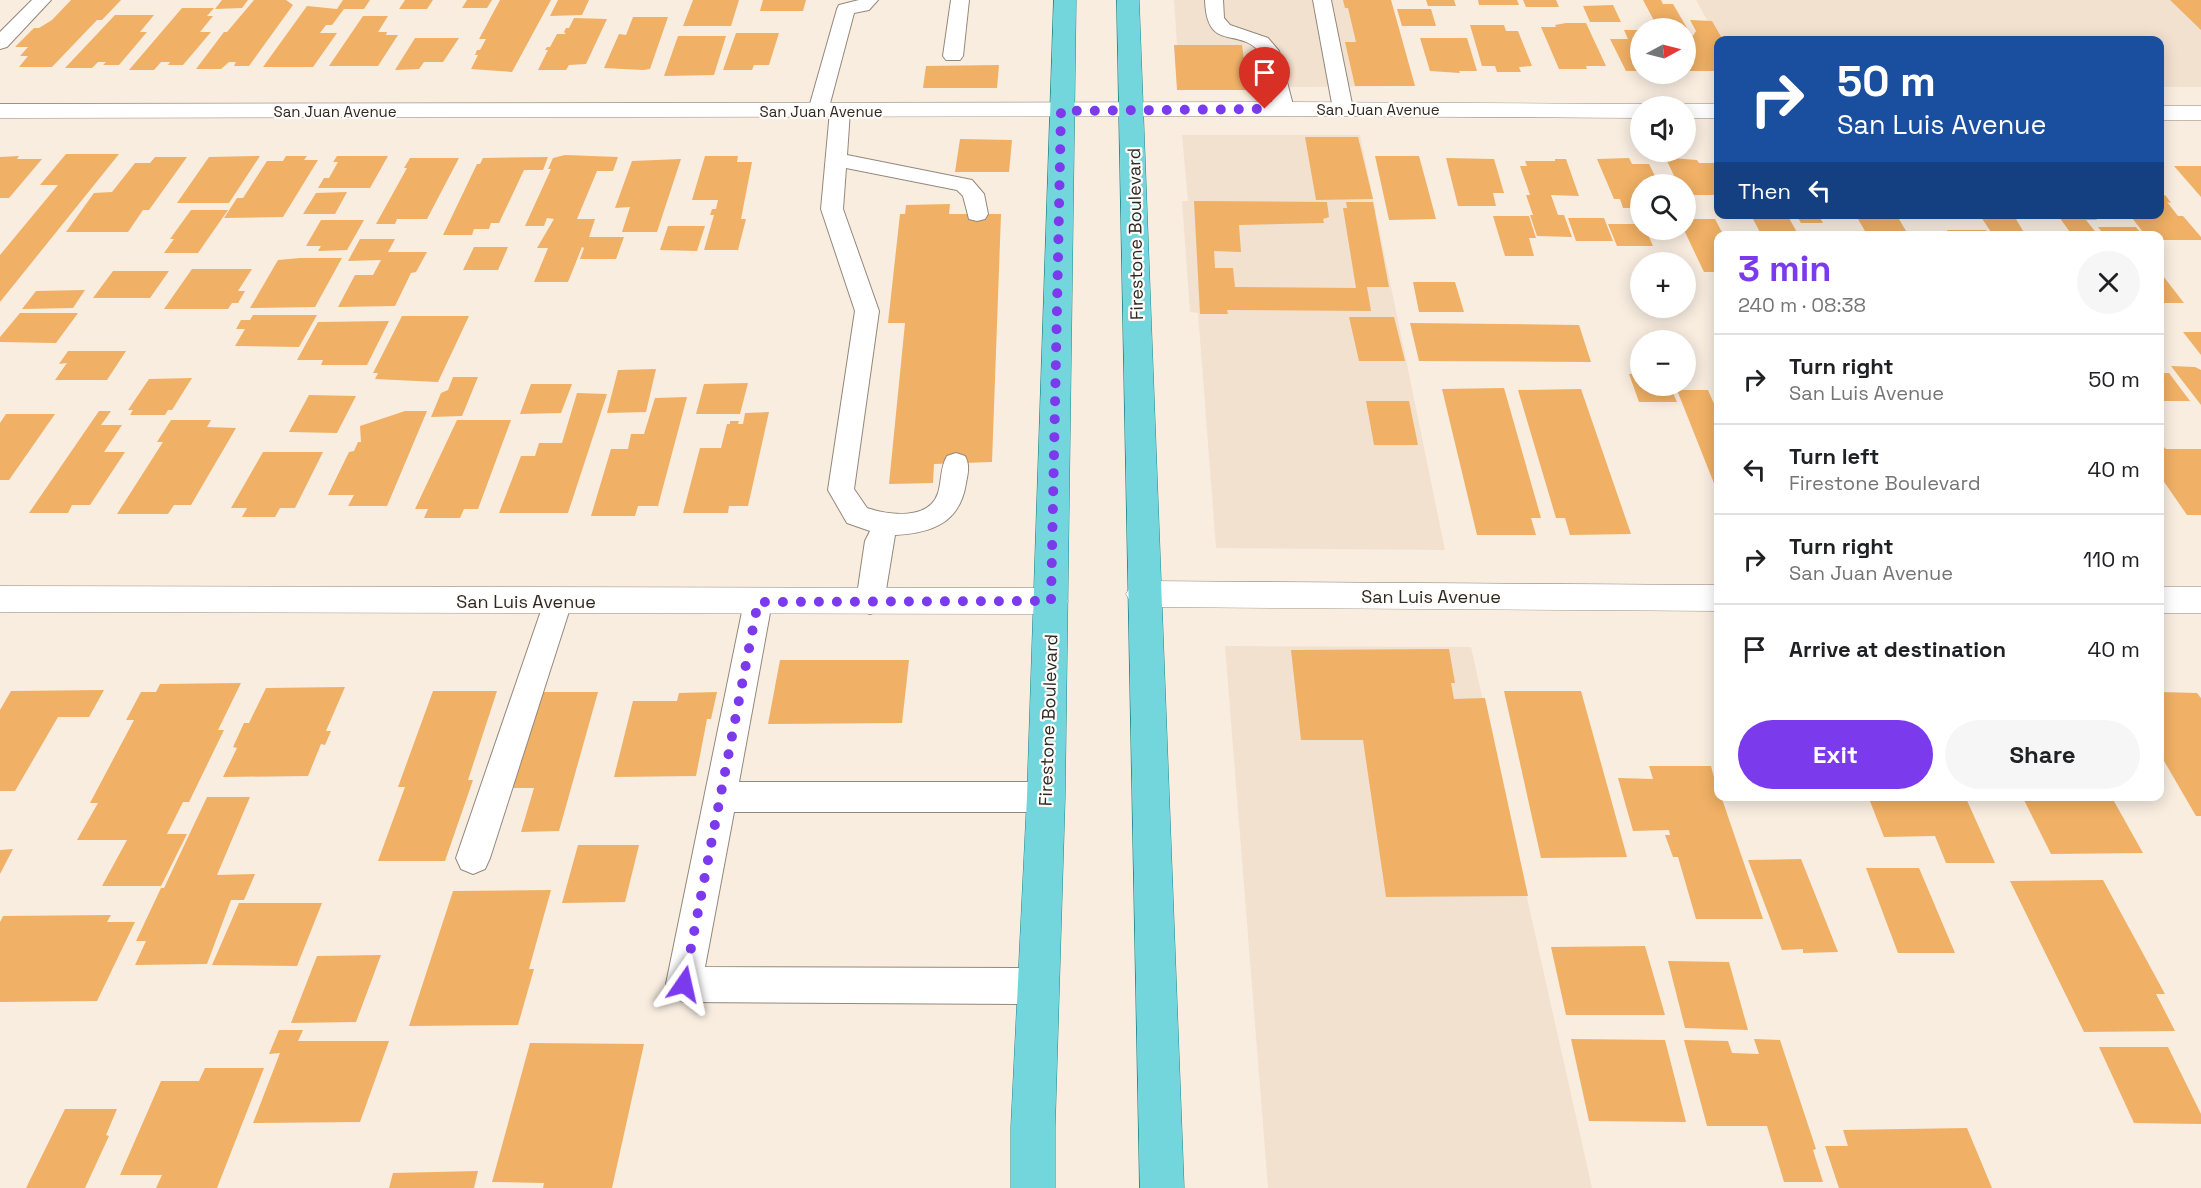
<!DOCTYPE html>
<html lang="en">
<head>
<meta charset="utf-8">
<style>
	:root { --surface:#fff; --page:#f6f6f6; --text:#202124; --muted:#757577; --line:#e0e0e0; --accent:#7c3aed }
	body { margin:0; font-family:"Space Grotesk",sans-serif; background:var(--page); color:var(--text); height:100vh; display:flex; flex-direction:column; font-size:22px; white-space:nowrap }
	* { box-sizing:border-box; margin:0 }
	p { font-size:20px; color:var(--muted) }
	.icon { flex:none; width:33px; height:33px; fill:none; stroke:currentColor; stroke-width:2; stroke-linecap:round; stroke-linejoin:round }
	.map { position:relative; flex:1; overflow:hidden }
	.details { position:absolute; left:1714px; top:231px; width:450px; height:570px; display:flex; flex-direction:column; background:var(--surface); border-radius:12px; box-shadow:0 3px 15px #0003 }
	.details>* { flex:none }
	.top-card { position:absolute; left:1714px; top:36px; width:450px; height:183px; border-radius:12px; box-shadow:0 3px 15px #0003; background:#1a4fa0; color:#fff; overflow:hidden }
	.needle { width:39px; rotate:83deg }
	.tools { position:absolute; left:1630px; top:18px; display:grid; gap:12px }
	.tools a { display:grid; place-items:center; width:66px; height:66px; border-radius:50%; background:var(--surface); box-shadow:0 3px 15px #0003; font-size:30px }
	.pin { position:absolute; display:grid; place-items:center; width:51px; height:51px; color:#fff; margin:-62px -26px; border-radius:50% 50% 50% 0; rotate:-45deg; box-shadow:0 0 6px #0007 }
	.pin .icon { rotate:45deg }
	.me { position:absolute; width:66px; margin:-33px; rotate:11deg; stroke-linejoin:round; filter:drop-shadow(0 0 4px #0008) }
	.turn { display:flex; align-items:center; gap:21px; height:126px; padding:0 24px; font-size:27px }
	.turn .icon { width:78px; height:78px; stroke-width:2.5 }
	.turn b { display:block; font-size:42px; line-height:51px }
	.then { display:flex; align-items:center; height:57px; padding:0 24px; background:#0003; gap:12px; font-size:22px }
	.round { display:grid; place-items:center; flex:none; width:63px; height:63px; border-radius:32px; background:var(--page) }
	.overview { display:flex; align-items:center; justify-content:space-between; height:102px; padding:0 24px }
	h1 { font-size:36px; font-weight:700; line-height:45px; color:var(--accent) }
	.button { display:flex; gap:12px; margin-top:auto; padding:12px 24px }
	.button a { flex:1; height:69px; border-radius:36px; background:var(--accent); color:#fff; font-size:24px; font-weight:700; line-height:69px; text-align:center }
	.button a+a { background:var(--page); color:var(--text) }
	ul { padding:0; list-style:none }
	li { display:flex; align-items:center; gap:18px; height:90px; padding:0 24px; border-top:2px solid var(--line) }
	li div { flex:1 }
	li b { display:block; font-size:22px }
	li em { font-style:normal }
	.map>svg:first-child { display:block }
	.built { fill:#f3e1cf }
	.building { fill:#f0b065 }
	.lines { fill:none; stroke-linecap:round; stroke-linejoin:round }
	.lane-casing { stroke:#93887c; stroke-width:2 }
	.street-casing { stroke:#93887c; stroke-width:1 }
	.primary-casing { stroke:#1e888d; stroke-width:1 }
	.lane { fill:#fff; fill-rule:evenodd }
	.street { fill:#fff; fill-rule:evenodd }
	.primary { fill:#73d6dd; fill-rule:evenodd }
	.route { stroke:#7c3aed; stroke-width:10; stroke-dasharray:0 18 }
	.labels { text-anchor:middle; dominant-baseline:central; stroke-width:4.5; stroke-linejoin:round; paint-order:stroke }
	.far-street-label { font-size:15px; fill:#2d2924; stroke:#fffcf9 }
	.street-label { font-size:18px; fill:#2d2924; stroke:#fffcf9 }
</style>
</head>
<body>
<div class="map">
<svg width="2201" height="1188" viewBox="0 0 2201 1188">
	<rect width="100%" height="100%" fill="#f9ede0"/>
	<g class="built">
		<path d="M1174,0H1391L1415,86L1180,88Z"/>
		<path d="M1696,0H2201V87H2160V40H1719V42Z"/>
		<path d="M1182,135H1360L1445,550L1216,548L1198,313L1190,312L1182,201H1188Z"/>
		<path d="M1225,646L1471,647L1592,1188H1268Z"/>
	</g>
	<g class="building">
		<path d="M71,0H121L102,20H97L52,67H19L28,56H20L28,47H15L34,28H39L52,20Z"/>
		<path d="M222,0H248L242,8L215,9Z"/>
		<path d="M254,0H286L293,5L249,66H234L236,62H229L221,69H196L224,32H227Z"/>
		<path d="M343,0H370L364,9H344L332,25H326L320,33H337L313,67H263L307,6L337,9Z"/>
		<path d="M405,0H433L427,9H399Z"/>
		<path d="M467,0H492L487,8H462Z"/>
		<path d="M500,0H551L512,72L471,69L478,55H475L477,50H480L486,39H479Z"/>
		<path d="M558,0H589L582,15L550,16Z"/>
		<path d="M693,0H739L731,26H683Z"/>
		<path d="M763,0H806L803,11H760Z"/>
		<path d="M1343,0H1391L1415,86H1355L1345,42H1356L1348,8H1345Z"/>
		<path d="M1426,0H1454L1456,6H1428Z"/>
		<path d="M1478,0H1517L1519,5H1479Z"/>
		<path d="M1523,0H1556L1559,7H1526Z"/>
		<path d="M1643,0H1661L1663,4H1673L1687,28H1658Z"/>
		<path d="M2170,0H2201V30Z"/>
		<path d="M1613,5L1621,22H1590L1583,6Z"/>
		<path d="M182,8H214L207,16H213L200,32H211L183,65H168L170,62H161L154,70H129Z"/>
		<path d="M1397,9H1431L1436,26H1402Z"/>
		<path d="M115,15H154L140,32H147L119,65H103L106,62H98L92,68H65Z"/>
		<path d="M363,16H388L378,32H387L386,35H398L378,66H329Z"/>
		<path d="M633,17H668L650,69L643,70L604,68L619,34L626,35Z"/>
		<path d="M574,18L607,19L586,64L569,65L566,70H538L548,50H545L547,47H550L557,34H566L564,32L566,28H569Z"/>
		<path d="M1690,20L1712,21L1723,40H1719V71H1690L1686,63V46L1696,31Z"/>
		<path d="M1566,23H1586L1606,66H1586L1587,69H1559L1541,27H1556L1555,25Z"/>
		<path d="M1470,25H1504L1506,31H1518L1532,66L1519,67L1521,72H1497L1495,66H1482Z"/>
		<path d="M1624,30H1641V71H1626L1610,39H1628Z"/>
		<path d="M736,33H779L769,65H754L752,70H723Z"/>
		<path d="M678,36H726L714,75L664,76Z"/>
		<path d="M415,38H459L443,62H424L419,69L395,70Z"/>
		<path d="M1420,38H1467L1477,71H1459L1460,73L1430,71Z"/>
		<path d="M1174,45H1242L1248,90H1177Z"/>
		<path d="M999,65L997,88H923L926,66Z"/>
		<path d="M1305,137H1358L1373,199L1316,200Z"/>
		<path d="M960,139L1012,140L1009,172H955Z"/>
		<path d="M66,154H119L0,302V255L58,185H40Z"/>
		<path d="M565,155L618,157L613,171H597L577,219H595L589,237H624L616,259H580L584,248L582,247L568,282H534L548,248H537L554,219L547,218L544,226H525L551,169H548L553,158Z"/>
		<path d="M19,156L17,159H42L9,198H0V157Z"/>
		<path d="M260,156L229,203H177L209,157Z"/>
		<path d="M286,156H307L304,160H318L283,217L224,218L237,198H243L267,161H283Z"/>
		<path d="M337,156H388L370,188H318L324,178H329L338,162H333Z"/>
		<path d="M705,156H738L737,162H752L741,219H746L738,250H704L714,215H710L712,209H716L718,200H692Z"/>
		<path d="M1375,156H1419L1436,219L1389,220Z"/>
		<path d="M155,157H187L149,210H143L128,232H66L94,193L112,192L135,163H150Z"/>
		<path d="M548,157L543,170H524L499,223H491L489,229H474L472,235H443L477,164H480L483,158Z"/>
		<path d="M410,158H459L427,219H397L395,224H376L407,168H404Z"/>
		<path d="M1446,158L1494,159L1504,193H1493L1496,206H1458Z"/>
		<path d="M1629,158L1632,164H1649L1659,184H1641V219H1635L1631,208H1623L1620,199H1614L1597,159Z"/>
		<path d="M1671,158L1697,160L1699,163H1719V195H1686V184H1678L1667,161Z"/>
		<path d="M681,159L657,232H622L630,207L615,208L632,161Z"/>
		<path d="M1555,159H1566L1579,196L1551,195L1558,215H1564L1572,237L1537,236L1530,215H1533L1526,195H1530L1520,166H1527L1525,161H1555Z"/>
		<path d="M2174,166H2201V197Z"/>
		<path d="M347,192L335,214H303L316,193Z"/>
		<path d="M2160,193L2166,196L2171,203L2167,202L2178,216H2183L2201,237V240H2160V236H2146L2129,214H2160Z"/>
		<path d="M1194,201L1327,202L1329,217L1323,219L1324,223L1239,225L1241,252L1214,251L1215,268H1233L1235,287L1356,288L1343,208H1347L1346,202H1373L1389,287H1367L1371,311L1227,310L1228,314H1200Z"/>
		<path d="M950,204L949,214H1001L992,462L934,464L933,483L889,484L905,323H888L900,214H905L906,205Z"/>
		<path d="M191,210H228L198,253H164L174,239H170Z"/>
		<path d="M1796,214H1818L1823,223H1801Z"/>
		<path d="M1855,214H1896L1909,236H1868Z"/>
		<path d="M1979,214H2035L2039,219H2016L2026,236H1997L1993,235Z"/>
		<path d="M2057,214H2093L2097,220H2086L2098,235H2072Z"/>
		<path d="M1493,216H1529L1536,238H1529L1534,256H1505Z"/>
		<path d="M1568,218H1604L1613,241H1576Z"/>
		<path d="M1789,218L1799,236H1762L1753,219Z"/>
		<path d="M1686,219H1715L1724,236H1719V272H1704L1684,230H1686Z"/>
		<path d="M321,220H364L347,250L318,251L321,246H306Z"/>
		<path d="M1608,224H1641V230H1646L1653,246H1617Z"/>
		<path d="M668,226H705L697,251L660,250Z"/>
		<path d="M2098,227H2136L2143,236H2105Z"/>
		<path d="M1947,230H1986L1990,236H1951Z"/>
		<path d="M360,239H395L388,252H427L416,272L411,273L395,306L338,307L355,275H373L381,260L348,261Z"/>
		<path d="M474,247H508L498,270H463Z"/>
		<path d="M300,258H342L315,307L250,308L278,260Z"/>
		<path d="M192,269H252L238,291H245L238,303H232L228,309H164Z"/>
		<path d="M113,271H169L150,298H93Z"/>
		<path d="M2160,272L2184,303H2160Z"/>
		<path d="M1413,282H1455L1464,312H1419Z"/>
		<path d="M85,290L73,308L22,309L36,291Z"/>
		<path d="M20,313H78L56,343L0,342V337Z"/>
		<path d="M253,315H317L299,347L235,346L245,329H236L241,320H250Z"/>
		<path d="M402,316H469L438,382L375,379L378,373H373Z"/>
		<path d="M1349,317H1394L1405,361H1359Z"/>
		<path d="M389,321L367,365H321L323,360H297L318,322Z"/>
		<path d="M1410,323L1579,325L1591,362L1419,361Z"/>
		<path d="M2183,332H2201V355Z"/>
		<path d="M68,351H126L107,380H55L67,363L59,364Z"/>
		<path d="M2171,366L2195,367L2201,370V405Z"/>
		<path d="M656,369L646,412L607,413L618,370Z"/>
		<path d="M2160,373H2169L2190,401H2160Z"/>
		<path d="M1629,374H1641V386H1670L1677,402H1639Z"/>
		<path d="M453,377H478L462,416L431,417L441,393L448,390Z"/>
		<path d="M192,378L172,410H168L165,415H130L133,410H128L149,379Z"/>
		<path d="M748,383L740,414H696L704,384Z"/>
		<path d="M531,384H572L561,413L520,414Z"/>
		<path d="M1504,388L1541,518H1531L1536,535H1477L1442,389Z"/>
		<path d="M1581,389L1631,534L1570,535L1565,518H1556L1518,390Z"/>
		<path d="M1677,390H1708L1719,415V496Z"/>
		<path d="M577,393L607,394L568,513H499L521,456H535L539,443H562Z"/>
		<path d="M309,395L356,396L337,433L289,432Z"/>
		<path d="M687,397L658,506H638L635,516H591L611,449H628L631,434H644L655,398Z"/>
		<path d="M1366,401H1409L1418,445H1374Z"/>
		<path d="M99,411H111L101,425H122L104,452H125L90,505H72L68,513H29Z"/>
		<path d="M405,411H427L387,506H348L354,495H328L349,452L354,451L358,442H361L360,426Z"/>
		<path d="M769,412L748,506H729L728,513H683L700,448H721L727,424H730V421H739L738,424H743L745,413Z"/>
		<path d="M6,414H55L9,480H0V423Z"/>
		<path d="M171,420H211L207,427L236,428L191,505H174L168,514H117L163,442H157Z"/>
		<path d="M457,420H511L478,509H464L460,518H424L428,509H415Z"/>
		<path d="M2160,443L2166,449H2201V515H2187L2160,476Z"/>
		<path d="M263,452H323L295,508H280L275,517H242L247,508H231Z"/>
		<path d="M1449,649L1455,683H1451L1454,699L1485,698L1528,896L1386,897L1363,740H1301L1291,650Z"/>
		<path d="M780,660H909L902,723L768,724Z"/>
		<path d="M241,683L218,730H224L189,802H183L167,834H187L161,886H102L127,840H77L98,803H90L134,720H126L141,692H156L160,684Z"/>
		<path d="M345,687L326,731H331L325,745L321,744L308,776L223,777L237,748L233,747L244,723H249L266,688Z"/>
		<path d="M104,690L89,717H58L15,791H0V710L11,691Z"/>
		<path d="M433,691H497L468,780H473L445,861H378L405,787H398Z"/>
		<path d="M1504,691H1581L1627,857L1541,858Z"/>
		<path d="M540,692H598L559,831L521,832L534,788H509Z"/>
		<path d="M717,692L711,719H707L696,776L614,777L633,701H677L679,693Z"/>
		<path d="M2160,692L2197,693L2201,698V816H2196L2160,754Z"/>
		<path d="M1649,766H1711L1719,796H1721L1763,919H1696L1678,857H1673L1665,835H1670L1669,830L1633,831L1618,778L1653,779Z"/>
		<path d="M1790,796H1826L1827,799H1791Z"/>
		<path d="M1868,796H1965L1995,863H1946L1935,836L1884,837Z"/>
		<path d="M2022,796H2111L2143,853L2051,854Z"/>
		<path d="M207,797H250L217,875L255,874L244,900H231L207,964L135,965L146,941H136L161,888H164Z"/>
		<path d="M578,845H639L625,902L562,903Z"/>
		<path d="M13,849L0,874V850Z"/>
		<path d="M1801,859L1838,952L1803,953V949L1782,950L1748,860Z"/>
		<path d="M1866,868H1919L1955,953H1898Z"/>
		<path d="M2103,880L2165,994H2156L2175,1031L2084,1032L2010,881Z"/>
		<path d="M551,890L529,969H534L518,1025L409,1026L453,891Z"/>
		<path d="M239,903H322L297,966L212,965Z"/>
		<path d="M111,915L107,922H135L97,1001L0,1002V922L3,916Z"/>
		<path d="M1645,946L1665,1015H1566L1551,947Z"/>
		<path d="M381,955L356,1022L291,1023L317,956Z"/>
		<path d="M1668,961L1729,962L1748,1030L1685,1028Z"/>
		<path d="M279,1030H303L298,1041H389L360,1122L253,1123L280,1053L269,1054Z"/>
		<path d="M1571,1039L1665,1040L1686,1122L1589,1121Z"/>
		<path d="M1754,1039L1780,1040L1816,1149L1813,1150L1823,1182H1784L1767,1126H1707L1684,1040L1728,1041L1732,1053L1759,1054Z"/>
		<path d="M530,1043L644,1044L612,1188H543L544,1183L492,1182Z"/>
		<path d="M2099,1047H2168L2201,1114V1124L2134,1123Z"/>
		<path d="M205,1068H264L217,1188H156L162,1175H120L161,1081H199Z"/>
		<path d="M65,1109H117L106,1135L109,1136L85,1188H26Z"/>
		<path d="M1967,1128L1992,1188H1839L1825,1146H1848L1843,1130Z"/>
		<path d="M478,1171L474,1188H389L393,1173Z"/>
	</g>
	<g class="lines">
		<defs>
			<g id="lane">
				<path d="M32,0H51L7,47L0,49V32Z"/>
				<path d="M859,0H878L869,10L854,13L828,111L825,115H811L808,111L837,9L839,5Z"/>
				<path d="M951,0H969L963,56L960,60H946L943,56Z"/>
				<path d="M1205,0H1223L1224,18L1230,25L1268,38L1279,51L1294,109L1291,113H1277L1274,109L1260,52C1237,26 1207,53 1205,0Z"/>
				<path d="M1313,0H1331L1353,109L1350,113H1336L1333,109Z"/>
				<path d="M840,105L847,107L850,111L847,155L972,180L984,194L988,214L985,219L977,221L969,219L963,196L957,190L846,168L843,209L879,311L854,489L867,508C888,515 929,521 938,493C942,480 940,468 947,456L956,453L965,456C970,465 968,473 966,483C960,523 932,533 895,535L884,602L880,610L870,614L860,610L856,602L865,541L870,531L847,523L828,490L855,311L821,209L830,111L833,107Z"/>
				<path d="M558,590L568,594L572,602L490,858L485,869L473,874L461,869L456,858L544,602L548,594Z"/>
				<path d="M758,590L768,594L772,602L739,782H1046L1057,787L1062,797L1057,807L1046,812H734L705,967L1039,968L1051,974L1057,986L1051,998L1039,1004L684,1002L672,996L666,984L744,602L748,594Z"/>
			</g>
			<g id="street">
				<path d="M1284,102L1641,104L1650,106H1641V118L1284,116L0,118V104Z"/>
				<path d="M1686,104H1719V118H1686V106H1677Z"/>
				<rect x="2160" y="106" width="41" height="14"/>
				<path d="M1143,581L1719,585V611L1143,607L1131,603L1126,594L1131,585Z"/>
				<path d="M0,586L1051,588L1063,591L1068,601L1063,611L1051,614L0,612Z"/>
				<rect x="2160" y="587" width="41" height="26"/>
			</g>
			<g id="primary">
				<path d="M1054,0H1076L1065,797L1055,1127V1188H1011V1127L1027,797Z"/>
				<path d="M1117,0H1139L1184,1188H1140Z"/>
			</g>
		</defs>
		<use href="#lane" class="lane-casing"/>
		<use href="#street" class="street-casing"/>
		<use href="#primary" class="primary-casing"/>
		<use href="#lane" class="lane"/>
		<use href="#street" class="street"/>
		<use href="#primary" class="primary"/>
	</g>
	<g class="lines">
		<path class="route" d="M684,984L758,602L1051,601L1061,111L1265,109"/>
	</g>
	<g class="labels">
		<g class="far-street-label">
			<text x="1378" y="109">San Juan Avenue</text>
			<text x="335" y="111">San Juan Avenue</text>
			<text x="821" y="111">San Juan Avenue</text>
		</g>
		<g class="street-label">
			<text transform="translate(1135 234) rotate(-91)">Firestone Boulevard</text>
			<text x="1431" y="596">San Luis Avenue</text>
			<text x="526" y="601">San Luis Avenue</text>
			<text transform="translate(1048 720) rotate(-88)">Firestone Boulevard</text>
		</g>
	</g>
</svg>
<div class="tools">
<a><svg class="needle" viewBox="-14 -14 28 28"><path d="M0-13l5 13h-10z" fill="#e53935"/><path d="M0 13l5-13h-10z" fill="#757577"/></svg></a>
<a><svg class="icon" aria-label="sound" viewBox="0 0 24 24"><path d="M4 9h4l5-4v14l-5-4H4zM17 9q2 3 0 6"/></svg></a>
<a><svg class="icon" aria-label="search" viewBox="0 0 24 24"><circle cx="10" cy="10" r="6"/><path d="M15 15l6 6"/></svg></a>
<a>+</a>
<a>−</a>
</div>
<div class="pin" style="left:1265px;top:109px;background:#d93025"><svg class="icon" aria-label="arrive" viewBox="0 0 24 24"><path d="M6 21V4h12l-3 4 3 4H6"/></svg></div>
<svg class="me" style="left:684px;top:984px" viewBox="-20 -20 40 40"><path d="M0-17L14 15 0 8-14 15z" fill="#7c3aed" stroke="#fff" stroke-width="4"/></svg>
<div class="top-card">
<div class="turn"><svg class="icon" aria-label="right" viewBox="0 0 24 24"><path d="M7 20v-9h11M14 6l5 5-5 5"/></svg><div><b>50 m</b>San Luis Avenue</div></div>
<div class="then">Then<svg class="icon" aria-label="left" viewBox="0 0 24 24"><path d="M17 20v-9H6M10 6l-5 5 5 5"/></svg></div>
</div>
<section class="details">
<div class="overview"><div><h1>3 min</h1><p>240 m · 08:38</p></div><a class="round"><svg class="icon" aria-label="close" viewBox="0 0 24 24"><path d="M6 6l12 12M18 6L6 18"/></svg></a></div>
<ul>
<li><svg class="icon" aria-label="right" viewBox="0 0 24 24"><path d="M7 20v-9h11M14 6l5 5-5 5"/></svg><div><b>Turn right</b><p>San Luis Avenue</p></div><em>50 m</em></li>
<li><svg class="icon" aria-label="left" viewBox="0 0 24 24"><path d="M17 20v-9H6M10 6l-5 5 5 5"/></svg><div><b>Turn left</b><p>Firestone Boulevard</p></div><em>40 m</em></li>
<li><svg class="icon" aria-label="right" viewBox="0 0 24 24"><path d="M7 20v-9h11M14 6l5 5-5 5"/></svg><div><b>Turn right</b><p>San Juan Avenue</p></div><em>110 m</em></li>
<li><svg class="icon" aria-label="arrive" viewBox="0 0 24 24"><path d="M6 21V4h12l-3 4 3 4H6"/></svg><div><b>Arrive at destination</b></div><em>40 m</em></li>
</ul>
<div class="button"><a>Exit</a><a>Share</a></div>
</section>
</div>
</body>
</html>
